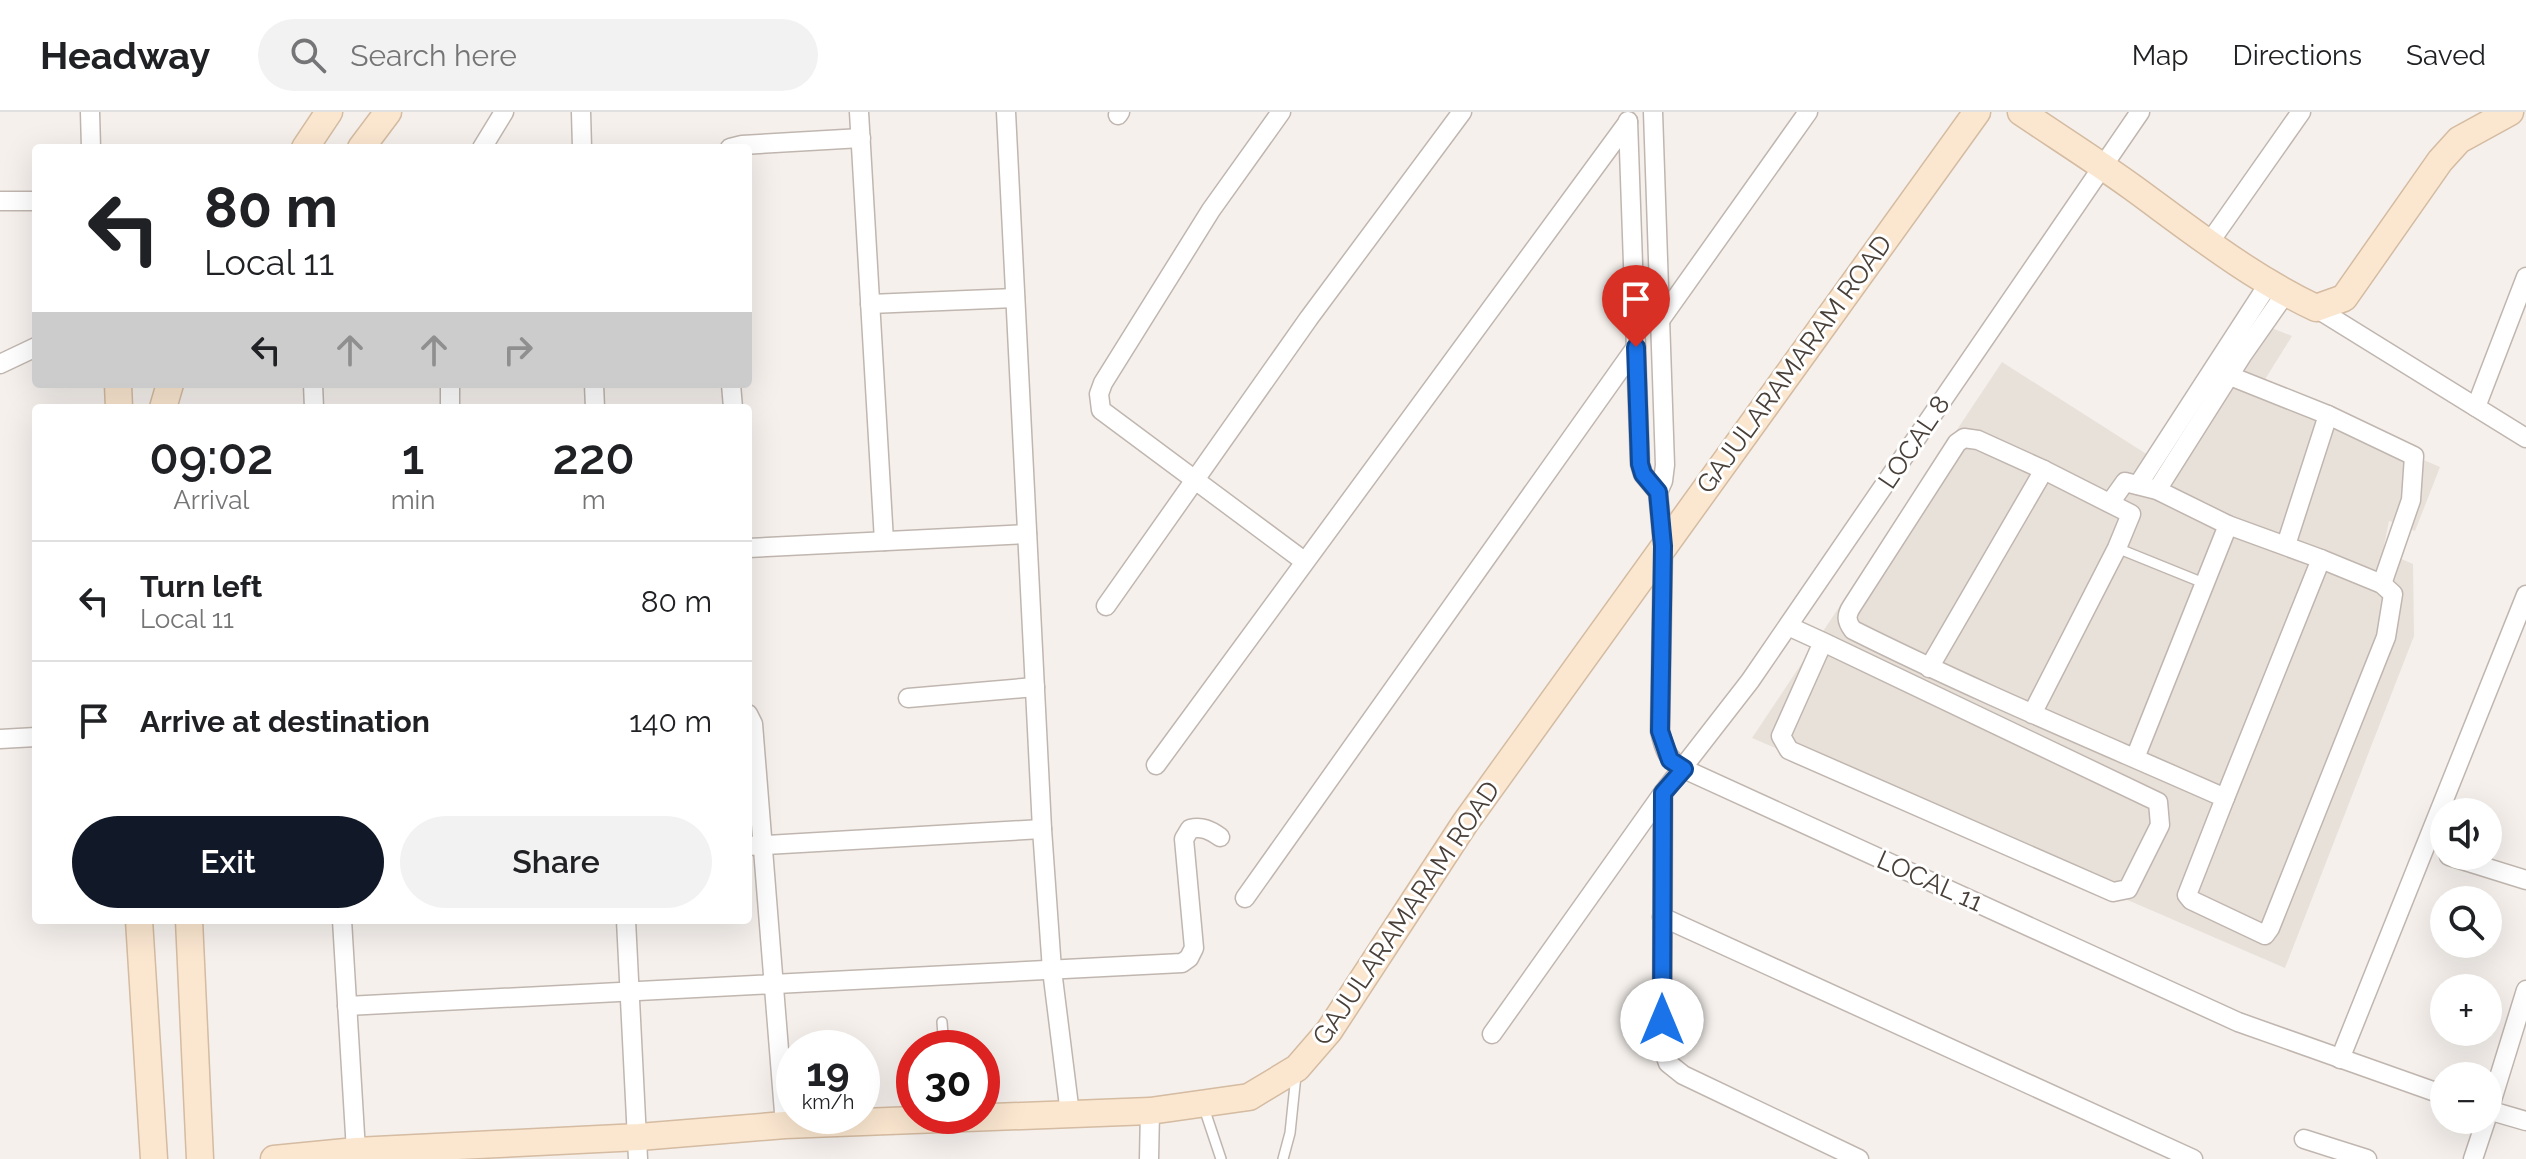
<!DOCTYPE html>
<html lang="en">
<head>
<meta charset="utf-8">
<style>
	:root { --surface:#fff; --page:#f2f2f2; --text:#202124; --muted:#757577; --line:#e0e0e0; --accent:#111827 }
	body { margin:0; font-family:Raleway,sans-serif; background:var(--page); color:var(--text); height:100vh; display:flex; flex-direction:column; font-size:30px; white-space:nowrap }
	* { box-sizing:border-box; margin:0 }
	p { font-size:26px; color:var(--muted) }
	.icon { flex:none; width:44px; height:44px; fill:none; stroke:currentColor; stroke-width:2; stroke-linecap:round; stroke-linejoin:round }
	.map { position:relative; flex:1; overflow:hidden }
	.side { position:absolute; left:32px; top:292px; width:720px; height:520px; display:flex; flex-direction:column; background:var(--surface); border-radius:8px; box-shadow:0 8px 32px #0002 }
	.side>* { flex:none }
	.guide { position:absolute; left:32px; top:32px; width:720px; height:244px; border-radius:8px; box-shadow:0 8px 32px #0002; background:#fff; color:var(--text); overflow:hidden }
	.controls { position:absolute; left:2430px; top:686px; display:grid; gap:16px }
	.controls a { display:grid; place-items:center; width:72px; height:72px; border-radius:50%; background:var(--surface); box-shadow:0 8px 32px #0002; font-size:40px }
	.speed { position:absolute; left:776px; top:918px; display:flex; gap:16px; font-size:40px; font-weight:700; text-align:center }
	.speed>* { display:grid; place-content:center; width:104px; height:104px; border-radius:50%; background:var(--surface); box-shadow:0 8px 32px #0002; line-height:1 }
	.speed small { font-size:20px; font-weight:400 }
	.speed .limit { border:12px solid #d22; background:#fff; color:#111 }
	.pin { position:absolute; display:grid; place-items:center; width:68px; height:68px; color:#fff; margin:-82px -34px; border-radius:50% 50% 50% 0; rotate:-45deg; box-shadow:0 0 8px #0007 }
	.pin .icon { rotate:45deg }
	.me { position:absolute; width:88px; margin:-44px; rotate:0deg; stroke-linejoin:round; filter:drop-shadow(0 0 6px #0008) }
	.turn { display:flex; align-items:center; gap:28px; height:168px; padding:0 40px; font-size:36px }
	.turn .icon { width:104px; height:104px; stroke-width:2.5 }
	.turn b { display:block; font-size:56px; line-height:68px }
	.lanes { display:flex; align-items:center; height:76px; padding:0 40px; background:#0003; justify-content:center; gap:40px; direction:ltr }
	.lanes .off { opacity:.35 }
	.eta { display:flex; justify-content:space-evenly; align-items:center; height:136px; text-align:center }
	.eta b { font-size:48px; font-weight:600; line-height:56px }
	.primary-button { display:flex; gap:16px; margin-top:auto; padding:16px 40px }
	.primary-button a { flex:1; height:92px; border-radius:48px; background:var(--accent); color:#fff; font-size:32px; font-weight:600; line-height:92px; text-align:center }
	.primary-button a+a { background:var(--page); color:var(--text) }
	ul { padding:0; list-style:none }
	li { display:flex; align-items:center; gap:24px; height:120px; padding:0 40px; border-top:2px solid var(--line) }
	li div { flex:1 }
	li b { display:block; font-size:30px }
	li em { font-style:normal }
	header { display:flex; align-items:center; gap:48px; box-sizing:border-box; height:112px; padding:0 40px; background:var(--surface); border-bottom:2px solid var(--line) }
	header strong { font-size:38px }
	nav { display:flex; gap:44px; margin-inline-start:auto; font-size:28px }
	.search { width:560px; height:72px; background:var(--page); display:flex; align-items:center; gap:20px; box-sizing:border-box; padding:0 28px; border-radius:44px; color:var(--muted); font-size:30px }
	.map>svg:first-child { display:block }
	.residential { fill:#e8e1da }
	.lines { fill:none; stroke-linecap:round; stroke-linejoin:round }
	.lane-casing { stroke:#c0b6af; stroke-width:12 }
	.street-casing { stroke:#c0b6af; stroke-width:21 }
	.secondary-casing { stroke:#d4bba1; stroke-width:29 }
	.lane { stroke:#fff; stroke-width:9 }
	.street { stroke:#fff; stroke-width:18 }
	.secondary { stroke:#fbe7d0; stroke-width:26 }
	.route-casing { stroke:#114b97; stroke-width:20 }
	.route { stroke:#1a73e8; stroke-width:14 }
	.labels { text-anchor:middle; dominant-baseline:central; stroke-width:6; stroke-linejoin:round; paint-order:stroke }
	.street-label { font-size:26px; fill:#49403a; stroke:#fff }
</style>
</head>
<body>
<header>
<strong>Headway</strong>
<div class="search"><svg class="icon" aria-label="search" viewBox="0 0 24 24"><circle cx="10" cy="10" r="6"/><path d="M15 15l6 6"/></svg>Search here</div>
<nav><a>Map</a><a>Directions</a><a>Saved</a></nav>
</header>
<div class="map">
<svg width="2526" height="1047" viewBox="0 0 2526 1047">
	<rect width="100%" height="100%" fill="#f5f0ec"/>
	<path class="residential" d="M2237,202L2292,224L2259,277L2440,355L2415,419L2389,409L2383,439L2413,452L2414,524L2285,856L1752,626L2002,250L2148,343Z"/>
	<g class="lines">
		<defs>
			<g id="lane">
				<path d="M2117,436L2206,472"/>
				<path d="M942,910L944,936"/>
				<path d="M1203,993L1221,1047"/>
				<path d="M1283,1047L1290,1021L1296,963"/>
			</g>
			<g id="street">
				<path d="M90,0L91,36"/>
				<path d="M581,0L582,36"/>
				<path d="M859,0L884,429"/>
				<path d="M1006,0L1042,717L1052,858L1070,1002"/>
				<path d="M1281,0L1211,98L1103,271L1099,282L1101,298L1304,449"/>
				<path d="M1653,0L1665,353L1663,369L1658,380L1663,434L1660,619C1664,637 1667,647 1684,657L2238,910L2444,983"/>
				<path d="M1118,3L1120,0"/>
				<path d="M1628,9L1640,352L1643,362L1658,380"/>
				<path d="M482,36L504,0"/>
				<path d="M730,36L742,33L861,26"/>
				<path d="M0,89H36"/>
				<path d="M2209,131L2301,0"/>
				<path d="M870,192L1015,186"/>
				<path d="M2316,196L2526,326"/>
				<path d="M1661,207L1808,0"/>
				<path d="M0,252L36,235"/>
				<path d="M2215,255L2230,264L2328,303L2414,344L2411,388L2382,472"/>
				<path d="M313,272L314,296"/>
				<path d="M450,272V296"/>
				<path d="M594,272L595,296"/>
				<path d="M731,272L733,296"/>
				<path d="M2476,295L2526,165"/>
				<path d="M2138,373L2269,171"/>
				<path d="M2157,378L2243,242L2285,182"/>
				<path d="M2110,391L2125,370L2157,378L2228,413L2321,447L2225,686"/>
				<path d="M2286,433L2328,303"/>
				<path d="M748,436L1027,422"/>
				<path d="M1106,494L1309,206L1462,0"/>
				<path d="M1788,514L1823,530L2158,690L2160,713L2128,777L2113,780L1789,638L1781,624L1823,530"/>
				<path d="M1929,556L2044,358"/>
				<path d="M908,586L1035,575"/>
				<path d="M748,602L753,612L785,1013"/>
				<path d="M2032,602L2117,436L2131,402L2044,358L1978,328L1964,326L1957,331L1852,494C1846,503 1846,509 1853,518C1975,579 2101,631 2225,686L2187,783L2191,788L2265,823L2270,816L2386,525L2393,482L2382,472L2321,447"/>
				<path d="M0,627L36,625"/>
				<path d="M2135,646L2228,413"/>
				<path d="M1156,653L1628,10"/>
				<path d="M748,734L1042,717"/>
				<path d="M2449,744L2526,768"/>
				<path d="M1245,786L1636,235"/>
				<path d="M1662,805L2193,1047"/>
				<path d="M342,808L356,1039"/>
				<path d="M626,808L638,1047"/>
				<path d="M347,894L1182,851L1189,846L1194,836L1184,727L1190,717C1202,714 1210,718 1220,725"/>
				<path d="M1492,922L1663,681"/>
				<path d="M2340,947L2526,483"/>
				<path d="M2488,998L2526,1009"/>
				<path d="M2488,1001L2526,878"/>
				<path d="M2304,1027L2367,1047"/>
				<path d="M1149,1047L1150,999"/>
				<path d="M1859,1047L1683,963L1668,951L1662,934L1663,681L1750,569L2140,0"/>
				<path d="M2473,1047L2486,1008"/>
			</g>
			<g id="secondary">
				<path d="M2021,0C2058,25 2096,49 2132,75C2191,118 2250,165 2316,196L2344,186L2440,49L2459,28L2510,0"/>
				<path d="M305,36L329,0"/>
				<path d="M361,36L388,0"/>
				<path d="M118,272L119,296"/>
				<path d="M163,296L170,272"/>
				<path d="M139,808L154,1047"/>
				<path d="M189,808L200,1047"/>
				<path d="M274,1047L356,1039L639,1025L785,1013L1150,999L1249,985L1297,956L1329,919L1465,711L1977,0"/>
			</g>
		</defs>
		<use href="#lane" class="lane-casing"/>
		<use href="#street" class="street-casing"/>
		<use href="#secondary" class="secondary-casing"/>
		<use href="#lane" class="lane"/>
		<use href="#street" class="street"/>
		<use href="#secondary" class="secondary"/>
	</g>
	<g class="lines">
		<defs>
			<path id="route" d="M1636,235L1640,352L1643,362L1658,380L1663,434L1660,619L1670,648L1684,657L1663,681L1662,908"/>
		</defs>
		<use href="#route" class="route-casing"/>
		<use href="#route" class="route"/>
	</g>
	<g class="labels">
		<g class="street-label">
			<text transform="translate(1794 252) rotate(-54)">GAJULARAMARAM ROAD</text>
			<text transform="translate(1914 330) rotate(-56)">LOCAL 8</text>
			<text transform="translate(1930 769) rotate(24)">LOCAL 11</text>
			<text transform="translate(1406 801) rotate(-56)">GAJULARAMARAM ROAD</text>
		</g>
	</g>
</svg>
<div class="controls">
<a><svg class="icon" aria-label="sound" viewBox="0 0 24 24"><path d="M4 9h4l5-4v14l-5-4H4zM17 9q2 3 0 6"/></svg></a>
<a><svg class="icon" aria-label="search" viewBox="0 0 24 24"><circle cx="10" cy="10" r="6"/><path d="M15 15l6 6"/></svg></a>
<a>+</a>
<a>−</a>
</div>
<div class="speed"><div>19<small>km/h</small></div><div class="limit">30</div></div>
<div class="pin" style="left:1636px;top:235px;background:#d93025"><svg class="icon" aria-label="arrive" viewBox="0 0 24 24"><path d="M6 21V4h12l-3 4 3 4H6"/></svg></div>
<svg class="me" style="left:1662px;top:908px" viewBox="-20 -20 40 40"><circle r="19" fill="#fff"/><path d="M0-13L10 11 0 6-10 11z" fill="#1a73e8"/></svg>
<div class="guide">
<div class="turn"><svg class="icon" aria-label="left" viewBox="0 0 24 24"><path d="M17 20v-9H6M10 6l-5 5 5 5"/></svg><div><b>80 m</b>Local 11</div></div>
<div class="lanes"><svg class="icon" aria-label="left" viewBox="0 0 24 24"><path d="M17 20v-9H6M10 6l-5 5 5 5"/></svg><svg class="icon off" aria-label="ahead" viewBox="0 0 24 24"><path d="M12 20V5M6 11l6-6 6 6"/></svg><svg class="icon off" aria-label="ahead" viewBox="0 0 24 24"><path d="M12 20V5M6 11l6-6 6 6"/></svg><svg class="icon off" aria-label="right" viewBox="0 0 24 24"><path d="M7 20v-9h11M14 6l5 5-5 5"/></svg></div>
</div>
<section class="side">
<div class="eta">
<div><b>09:02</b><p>Arrival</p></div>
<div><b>1</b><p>min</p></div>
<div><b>220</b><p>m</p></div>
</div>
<ul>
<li><svg class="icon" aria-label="left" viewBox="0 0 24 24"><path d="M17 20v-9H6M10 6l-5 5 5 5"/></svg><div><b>Turn left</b><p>Local 11</p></div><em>80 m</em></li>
<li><svg class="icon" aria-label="arrive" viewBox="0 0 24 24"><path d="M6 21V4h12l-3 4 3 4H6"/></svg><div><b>Arrive at destination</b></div><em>140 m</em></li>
</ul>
<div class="primary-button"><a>Exit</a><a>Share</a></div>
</section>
</div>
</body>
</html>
